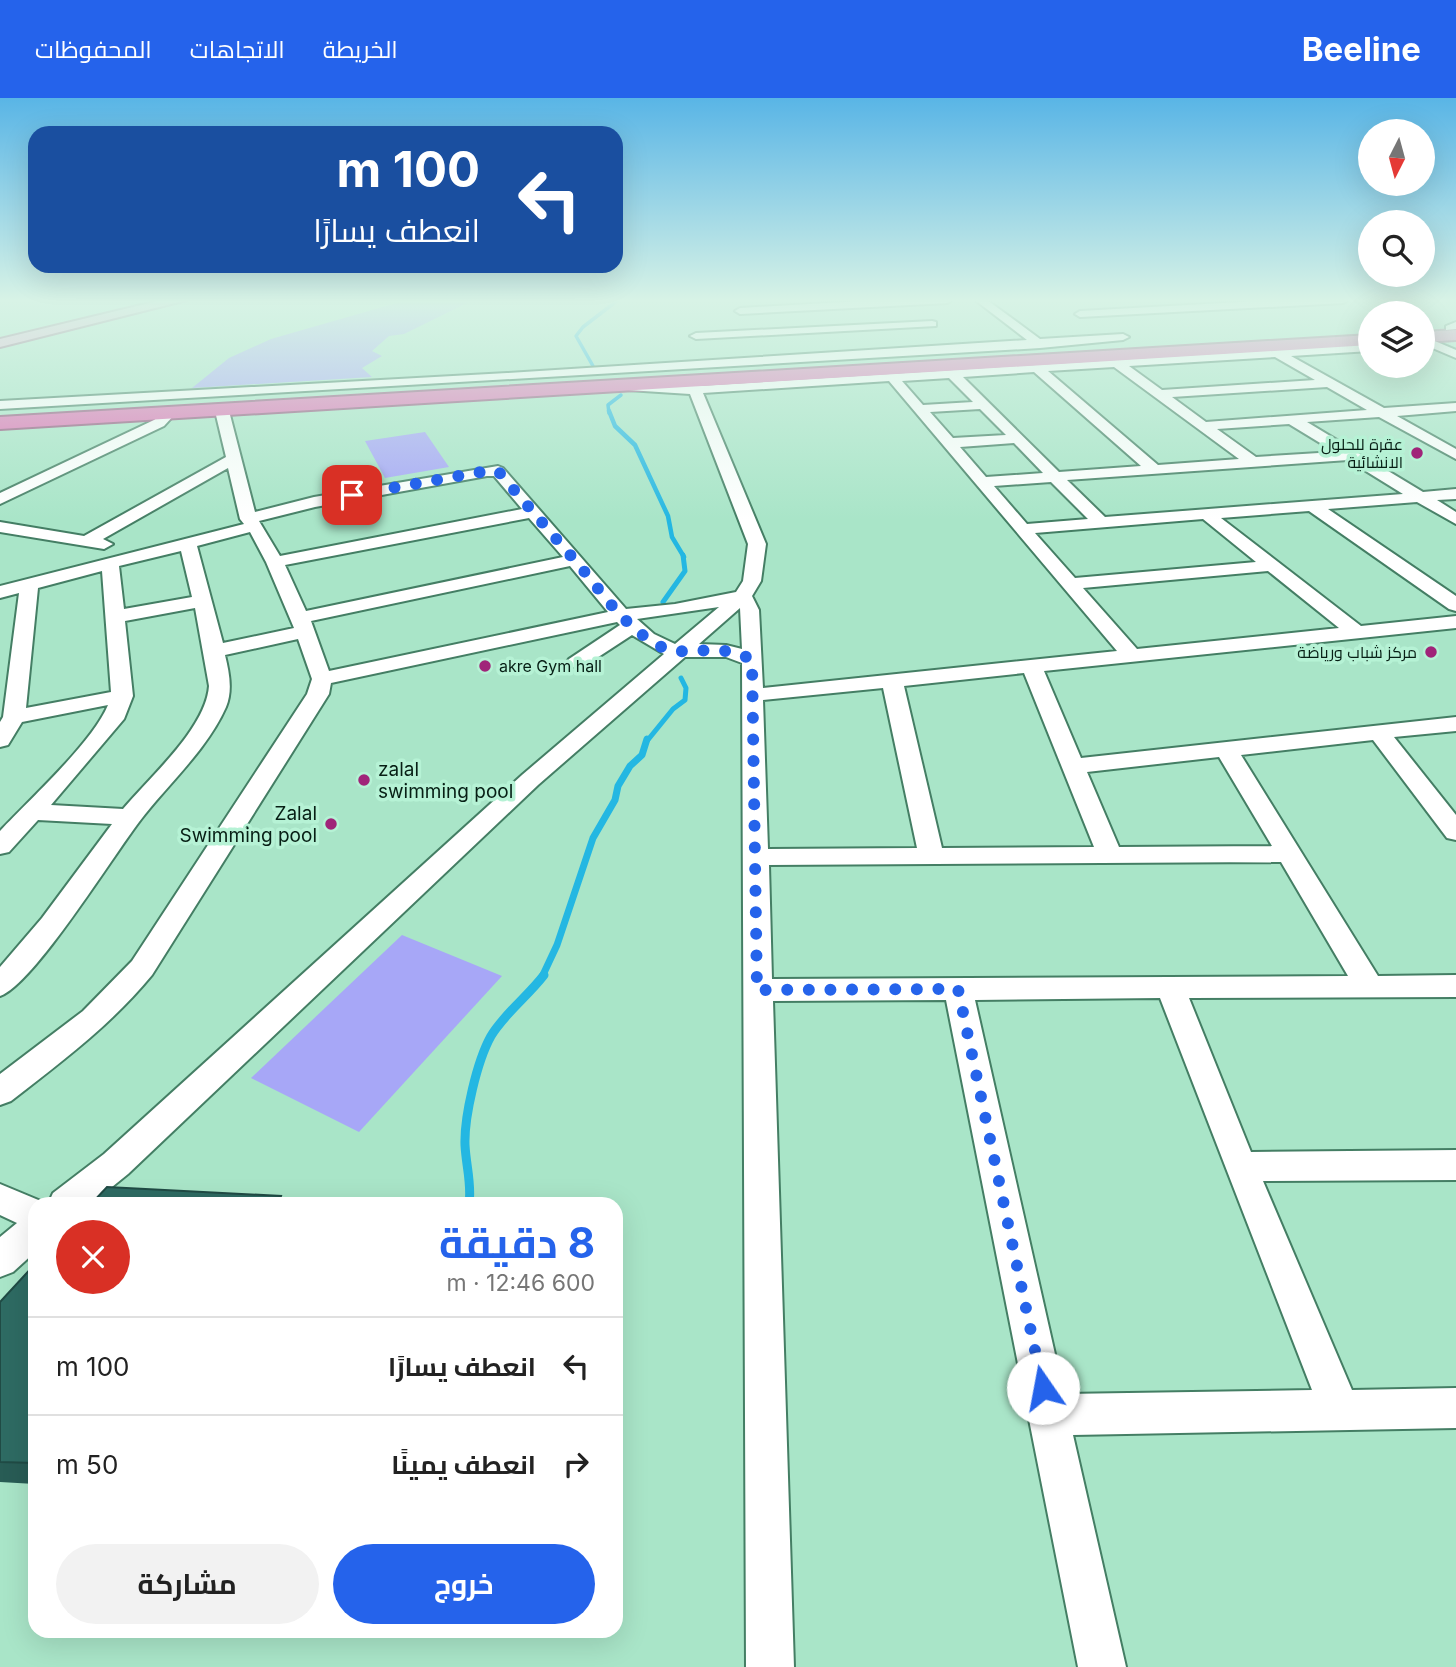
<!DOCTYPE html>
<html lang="ar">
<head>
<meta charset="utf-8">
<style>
	:root { --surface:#fff; --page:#f2f2f2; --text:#222; --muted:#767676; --line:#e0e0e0; --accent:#2563eb }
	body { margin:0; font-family:Inter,Cairo,sans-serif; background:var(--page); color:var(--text); direction:rtl; height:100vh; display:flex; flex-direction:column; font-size:26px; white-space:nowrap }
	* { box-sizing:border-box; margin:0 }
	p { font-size:23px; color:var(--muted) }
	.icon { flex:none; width:38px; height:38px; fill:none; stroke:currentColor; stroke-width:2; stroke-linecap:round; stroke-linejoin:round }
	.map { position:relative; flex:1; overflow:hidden; direction:ltr }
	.details { position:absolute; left:28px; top:1099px; width:595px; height:441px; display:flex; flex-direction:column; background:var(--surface); border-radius:21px; box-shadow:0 7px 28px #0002; direction:rtl }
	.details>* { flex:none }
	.top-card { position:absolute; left:28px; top:28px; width:595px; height:147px; border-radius:21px; box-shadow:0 7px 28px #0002; direction:rtl; background:#1a4fa0; color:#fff; overflow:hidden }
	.needle { width:46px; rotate:186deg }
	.fabs { position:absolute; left:1358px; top:21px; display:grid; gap:14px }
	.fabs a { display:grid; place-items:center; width:77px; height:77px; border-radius:50%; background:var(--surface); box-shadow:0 7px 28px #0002; font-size:35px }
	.pin { position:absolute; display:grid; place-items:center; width:60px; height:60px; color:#fff; margin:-30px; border-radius:14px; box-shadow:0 4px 10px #0006 }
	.me { position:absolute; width:77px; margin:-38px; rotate:348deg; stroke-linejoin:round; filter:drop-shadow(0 0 5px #0008) }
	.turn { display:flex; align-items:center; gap:24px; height:147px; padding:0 28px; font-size:32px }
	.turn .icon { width:91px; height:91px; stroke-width:2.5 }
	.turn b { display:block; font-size:49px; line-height:60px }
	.round { display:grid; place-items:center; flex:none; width:74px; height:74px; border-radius:37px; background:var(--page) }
	.overview { display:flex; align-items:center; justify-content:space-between; height:119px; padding:0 28px }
	h1 { font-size:42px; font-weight:700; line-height:52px; color:var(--accent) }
	.cta { display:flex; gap:14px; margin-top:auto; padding:14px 28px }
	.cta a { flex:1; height:80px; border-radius:42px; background:var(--accent); color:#fff; font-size:28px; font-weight:700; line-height:80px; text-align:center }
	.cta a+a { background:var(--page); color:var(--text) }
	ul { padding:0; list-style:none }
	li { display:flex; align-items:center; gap:21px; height:98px; padding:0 28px; border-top:2px solid var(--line) }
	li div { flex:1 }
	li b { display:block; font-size:26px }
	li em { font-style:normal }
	header { display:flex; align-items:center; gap:42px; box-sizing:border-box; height:98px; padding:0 35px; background:var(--accent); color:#fff }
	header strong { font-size:33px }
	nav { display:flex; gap:38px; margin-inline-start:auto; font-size:24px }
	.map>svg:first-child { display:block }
	.green { fill:#a7a7f7 }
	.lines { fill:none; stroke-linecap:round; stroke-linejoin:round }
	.stream-far4 { stroke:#24b7e2; stroke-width:3.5 }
	.stream-far3 { stroke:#24b7e2; stroke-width:4.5 }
	.stream-far2 { stroke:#24b7e2; stroke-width:5 }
	.stream-far1 { stroke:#24b7e2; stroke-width:7 }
	.stream { stroke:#24b7e2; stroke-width:9 }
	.minor-casing { stroke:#447e64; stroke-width:4 }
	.major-casing { stroke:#93547d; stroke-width:4 }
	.highway-casing { stroke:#93547d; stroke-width:4 }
	.minor { fill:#fff; fill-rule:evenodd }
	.major { fill:#eca9d3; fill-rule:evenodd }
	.highway { fill:#df70b5; fill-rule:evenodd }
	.wall { fill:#285c55 }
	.shaded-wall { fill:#204b45 }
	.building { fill:#2e6b63; stroke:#204b45; stroke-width:2 }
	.route { stroke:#2563eb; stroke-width:12; stroke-dasharray:0 21.6 }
	.poi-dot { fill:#a02479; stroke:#b6f2d5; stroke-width:2.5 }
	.labels { text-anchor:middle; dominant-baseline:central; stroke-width:7; stroke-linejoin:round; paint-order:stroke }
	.far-poi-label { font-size:16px; fill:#071f15; stroke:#b6f2d5; text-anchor:end }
	.poi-label { font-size:19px; fill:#071f15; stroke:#b6f2d5; text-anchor:start }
</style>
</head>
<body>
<header>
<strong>Beeline</strong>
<nav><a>الخريطة</a><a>الاتجاهات</a><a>المحفوظات</a></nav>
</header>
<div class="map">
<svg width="1456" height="1569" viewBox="0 0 1456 1569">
	<rect width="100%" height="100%" fill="#a9e5c8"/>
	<g class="green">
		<path d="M407,202H473L404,236L389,238L372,253L382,258L362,270L372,279L192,290L229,260L271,241Z"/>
		<path d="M425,334L449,369L385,380L365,343Z"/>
		<path d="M402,837L502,878L359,1034L251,980Z"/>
	</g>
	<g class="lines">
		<g class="stream-far4">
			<path d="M593,268L576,238L583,229L618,202"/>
			<path d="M609,315L608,307L621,297"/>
		</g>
		<path class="stream-far3" d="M609,313L615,328L635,347L668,418L672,439L684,459"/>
		<g class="stream-far2">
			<path d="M663,504L685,473L683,457"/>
			<path d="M647,643L673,611L685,602L686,590L681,580"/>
		</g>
		<path class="stream-far1" d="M542,879L557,847L593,740L615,702L618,688L630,668L642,657L647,641"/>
		<path class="stream" d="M469,1106C472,1086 466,1068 465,1047C464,1019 477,963 491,938C504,916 528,898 544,877"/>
		<defs>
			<g id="minor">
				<path d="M879,202H952L947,205L740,216L735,213L740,210Z"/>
				<path d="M975,202H987L1040,241L1123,236L1129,239L1123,242L1040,250L0,311V303L507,275L1027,242Z"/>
				<path d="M1275,202H1348L1343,205L1080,219L1075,216L1080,213Z"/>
				<path d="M932,223L936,224V228L696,241L690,238L696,235Z"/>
				<path d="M1456,224V231L1446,232V228Z"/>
				<path d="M1423,238L1456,252V260L1423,246Z"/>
				<path d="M1370,246V253L1291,258L1384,310L1456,305V313L1397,318L1456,351V361L1379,319L1307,324L1423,394L1456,391V401L1437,402L1456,414V426L1417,404L1328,411L1456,498V513L1449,511L1309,413L1221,420L1361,528L1456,518V530L1044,573L1081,660L1456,619V633L1394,639L1456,717V742L1447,740L1373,642L1241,657L1378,878L1456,877V899L1189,900L1251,1054L1456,1052V1082L1263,1083L1352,1292L1456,1290V1330L1073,1337L1126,1569H1078L946,902L773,903L794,1569H746L742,565L726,559H685L538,687L128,1076L91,1106H35V1154L13,1174L0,1179V1139L17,1125L0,1117V1086L48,1106L53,1095L104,1056L522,677L664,556L632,537L583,569H569L566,565L569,561L620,527L617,524L331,585L329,596L152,877C111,927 61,964 11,1003L0,1007V976L83,913L132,863L307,596L312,581L298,541L225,557C229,574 233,592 226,609C207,652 167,687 139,724C113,758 33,887 0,898V869L42,820L112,726L38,722L9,754L0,756V733C29,702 93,644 108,607L22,624L8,647L0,649V624L3,619L19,495L0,500V488L244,426L240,421L228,370L103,441L113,446L104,451L0,434V424L84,438L226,359L215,313L222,309L229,313L255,414L314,399L498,368L503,370L626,511L675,506L736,494L743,483L748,446L690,296L628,292L622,288L623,285L687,288L686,284L692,280L697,281L700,288ZM1275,259L1315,282L1162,292L1129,268ZM1114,269L1239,361L1158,367L1048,273ZM1034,274L1141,368L1059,374L963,279ZM949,280L973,304L923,307L902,283ZM889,283L1117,553L763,590L759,512L752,498L761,483L766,446L703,295ZM1327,289L1367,312L1206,324L1172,299ZM980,311L1006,337L953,340L930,314ZM1289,326L1335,354L1256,359L1217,331ZM1014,345L1043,375L986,379L960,349ZM1348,362L1403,396L1105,419L1067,382ZM487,378H494L522,411L280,458L259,423L315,409ZM1051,384L1088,421L1027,426L994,388ZM529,420L563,459L306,513L285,467ZM1203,421L1256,464L1075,480L1035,435ZM250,434L266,464L294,530L223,545L197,448ZM181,453L192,499L124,511L119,468ZM570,468L608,514L329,573L311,523ZM102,473L111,594L26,610L38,490ZM1268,473L1339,530L1137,551L1083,490ZM719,509L675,546L654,536L637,521ZM195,510L209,588C206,630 150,679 123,711L51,707L124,621L133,598L125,523ZM740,510L742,551L726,547L699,546ZM1024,575L1094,749L942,750L904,588ZM883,590L917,750L768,751L763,602ZM1219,659L1272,748L1119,749L1087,674ZM1281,764L1348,878L772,881L769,767ZM1160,900L1312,1292L1064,1296L975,902Z"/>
				<path d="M168,312L175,316L164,328L0,406V395L154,322Z"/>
			</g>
			<path id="major" d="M162,202H187L0,249V241Z"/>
			<g id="highway">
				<path d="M1456,232V242L1423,244V234Z"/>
				<path d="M1370,237V247L0,331V319Z"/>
			</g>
		</defs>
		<use href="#minor" class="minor-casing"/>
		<use href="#major" class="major-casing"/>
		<use href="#highway" class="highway-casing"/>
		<use href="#minor" class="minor"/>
		<use href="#major" class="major"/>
		<use href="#highway" class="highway"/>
	</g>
	<path class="wall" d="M35,1166V1386L0,1384V1204Z"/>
	<path class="shaded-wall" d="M281,1098L285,1106H278Z"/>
	<g class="building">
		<path d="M107,1089L281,1098L278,1106H91Z"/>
		<path d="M35,1166V1365L0,1364V1204Z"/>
	</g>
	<linearGradient id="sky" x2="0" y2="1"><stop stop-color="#59b5e6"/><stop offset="0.48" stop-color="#d8f3e6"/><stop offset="1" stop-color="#d8f3e6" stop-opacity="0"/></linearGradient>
	<rect width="1456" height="422" fill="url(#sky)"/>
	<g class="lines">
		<path class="route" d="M352,397L487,373H498C525,405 552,436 579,467C603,496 625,529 658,547C685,563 715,541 752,562L757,892L958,891L1043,1290"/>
	</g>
	<g class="poi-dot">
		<circle cx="1417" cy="355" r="7"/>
		<circle cx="1431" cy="554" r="7"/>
		<circle cx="485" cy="568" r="7"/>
		<circle cx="364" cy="682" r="7"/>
		<circle cx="331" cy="726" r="7"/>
	</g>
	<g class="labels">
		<g class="far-poi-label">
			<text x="1403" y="346">عقرة للحلول<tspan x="1403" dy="18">الانشائیة</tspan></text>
			<text x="1417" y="554">مركز شباب ورياضة</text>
			<text x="499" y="568" text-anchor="start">akre Gym hall</text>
		</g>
		<g class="poi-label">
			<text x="378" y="671">zalal<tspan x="378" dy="22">swimming pool</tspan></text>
			<text x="317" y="715" text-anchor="end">Zalal<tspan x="317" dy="22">Swimming pool</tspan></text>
		</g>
	</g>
</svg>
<div class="fabs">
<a><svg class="needle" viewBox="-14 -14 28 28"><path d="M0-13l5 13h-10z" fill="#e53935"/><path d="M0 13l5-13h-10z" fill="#767676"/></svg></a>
<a><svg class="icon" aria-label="search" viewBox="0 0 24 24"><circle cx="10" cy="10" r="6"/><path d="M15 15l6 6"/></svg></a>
<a><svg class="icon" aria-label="layers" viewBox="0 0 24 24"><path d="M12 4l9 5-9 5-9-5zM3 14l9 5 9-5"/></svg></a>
</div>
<div class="pin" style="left:352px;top:397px;background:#d93025"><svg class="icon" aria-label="arrive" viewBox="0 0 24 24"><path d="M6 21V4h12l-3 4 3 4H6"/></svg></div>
<svg class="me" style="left:1043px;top:1290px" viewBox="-20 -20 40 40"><circle r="19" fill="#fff"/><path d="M0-13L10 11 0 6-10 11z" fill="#2563eb"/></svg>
<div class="top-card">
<div class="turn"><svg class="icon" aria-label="left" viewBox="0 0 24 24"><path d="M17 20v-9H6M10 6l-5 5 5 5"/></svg><div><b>100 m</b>انعطف يسارًا</div></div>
</div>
<section class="details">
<div class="overview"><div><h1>8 دقيقة</h1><p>600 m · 12:46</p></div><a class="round" style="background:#d93025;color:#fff"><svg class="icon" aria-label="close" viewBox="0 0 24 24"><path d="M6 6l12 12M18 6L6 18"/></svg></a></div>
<ul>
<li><svg class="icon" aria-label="left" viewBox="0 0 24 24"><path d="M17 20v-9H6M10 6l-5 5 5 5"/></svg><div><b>انعطف يسارًا</b></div><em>100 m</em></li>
<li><svg class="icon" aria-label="right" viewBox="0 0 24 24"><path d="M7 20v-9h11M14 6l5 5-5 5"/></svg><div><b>انعطف يمينًا</b></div><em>50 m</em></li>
</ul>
<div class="cta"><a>خروج</a><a>مشاركة</a></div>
</section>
</div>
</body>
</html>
